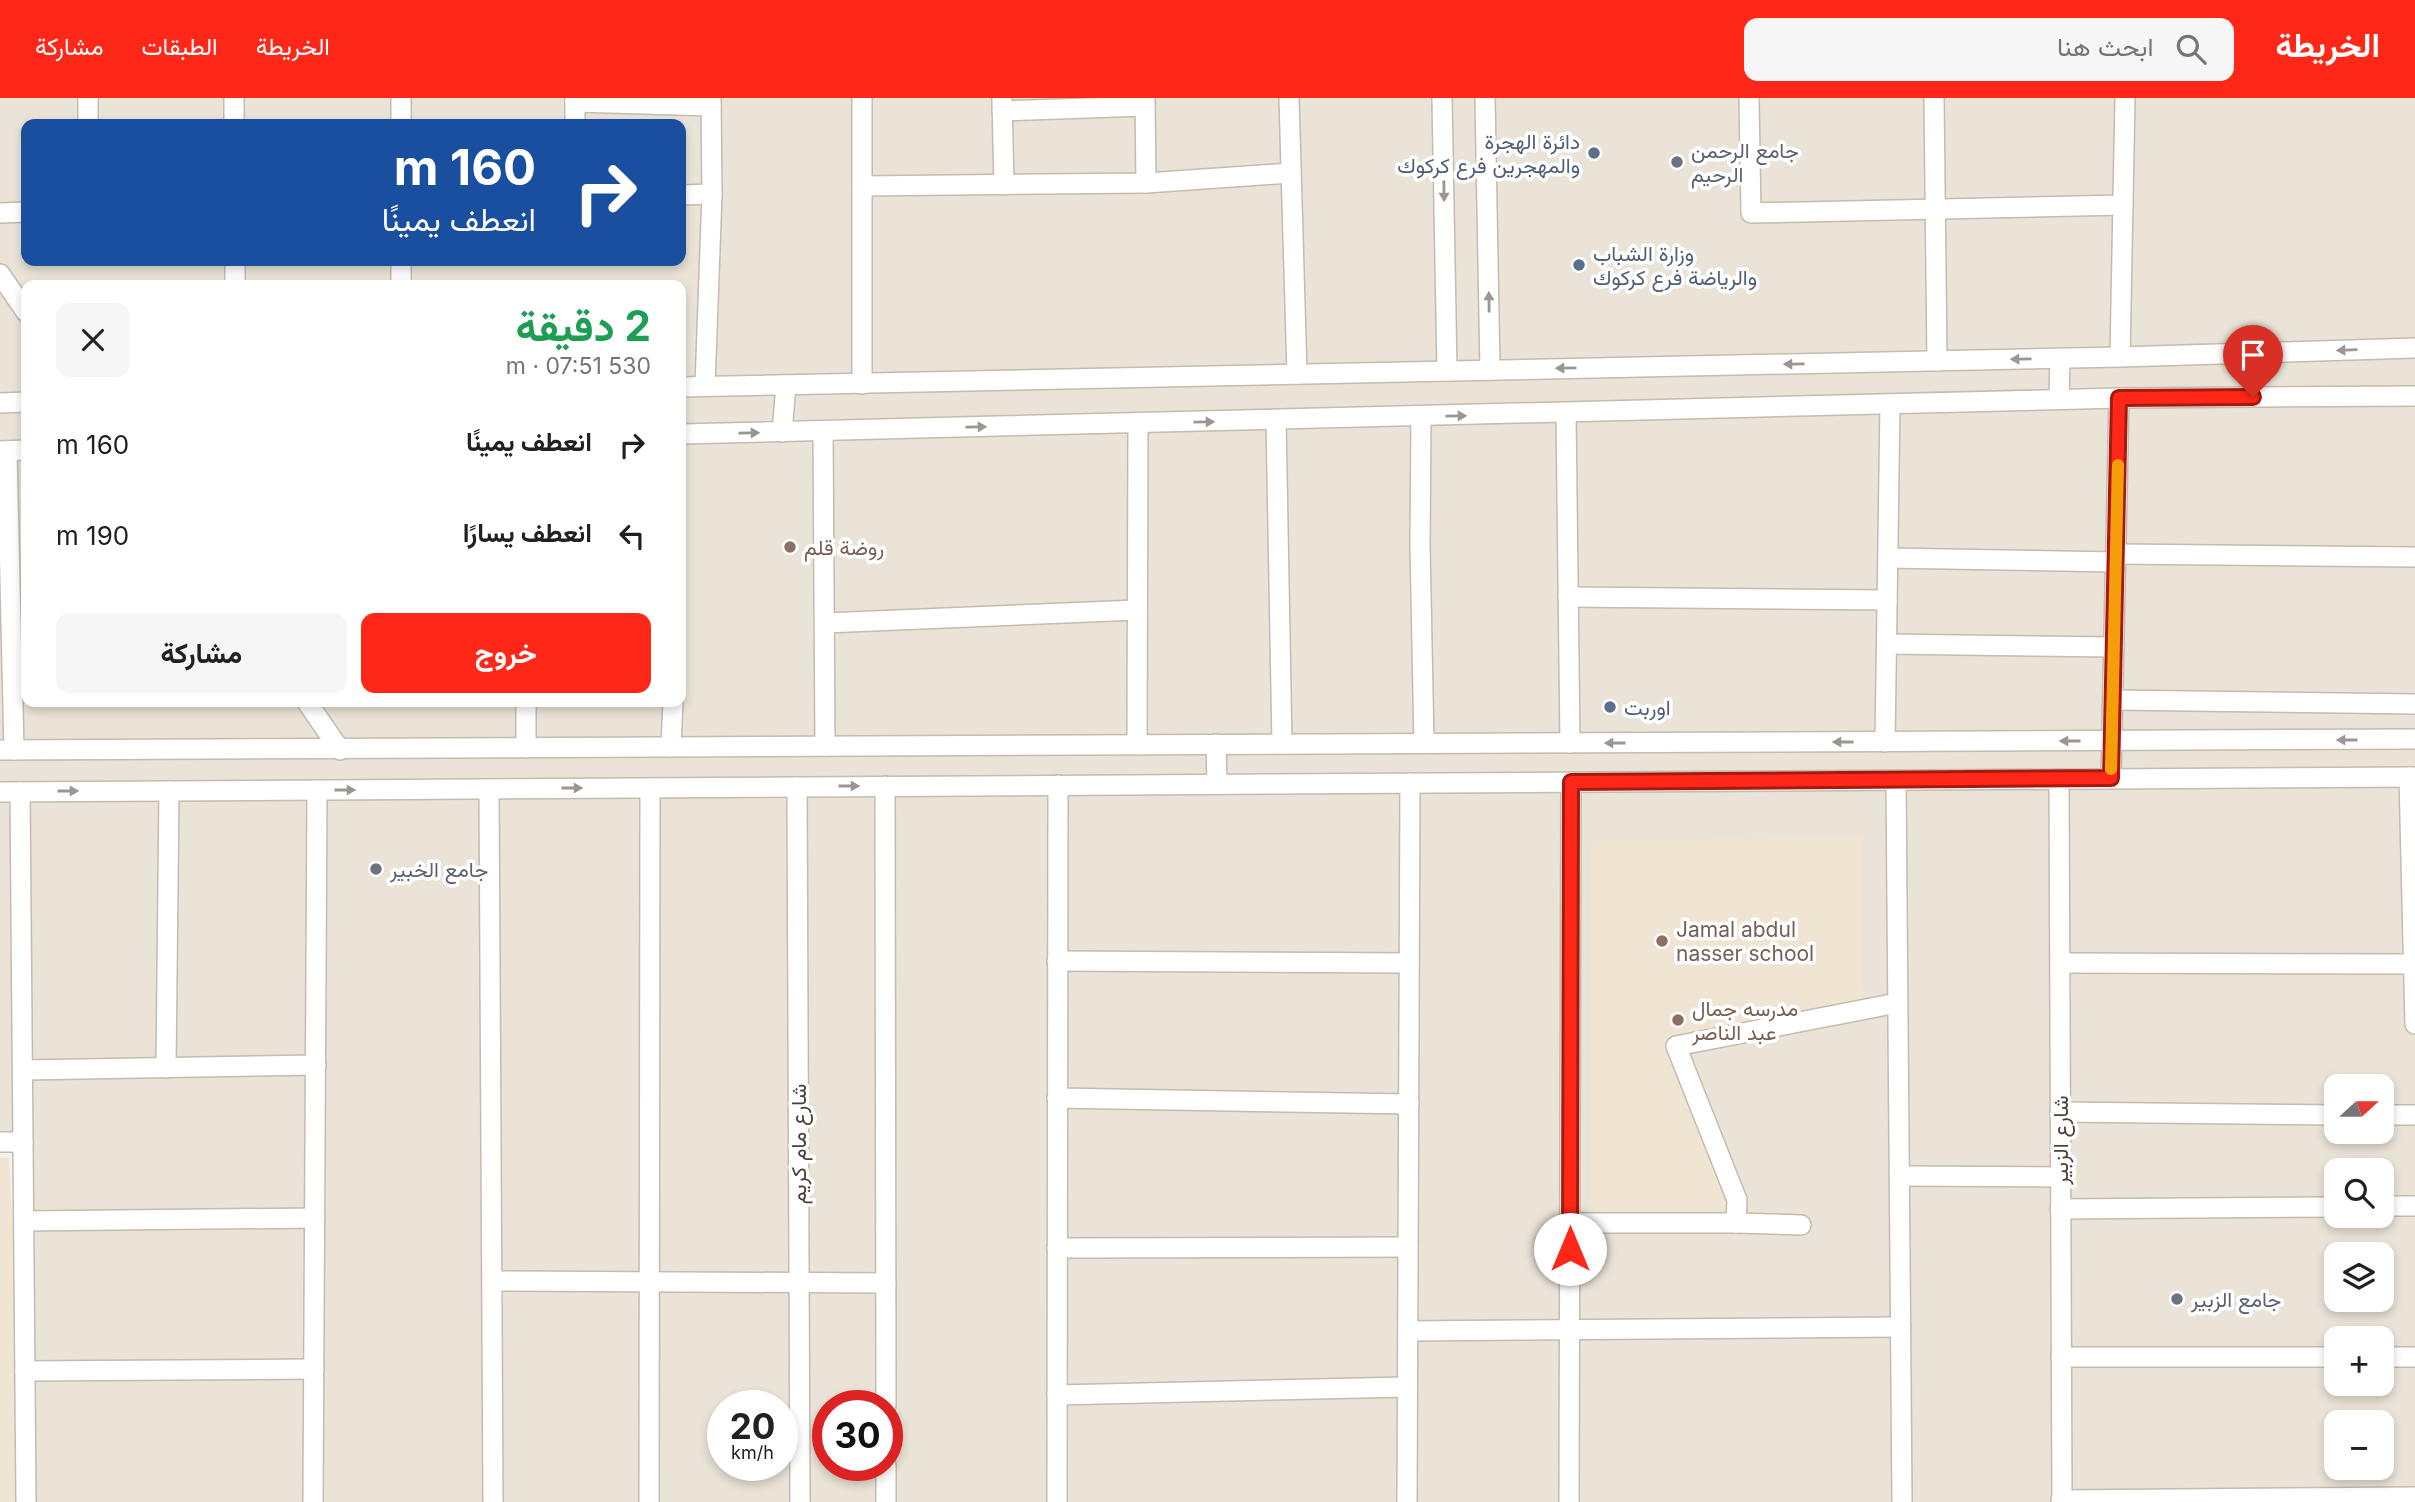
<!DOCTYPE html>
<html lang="ar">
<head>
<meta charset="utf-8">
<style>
	:root { --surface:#fff; --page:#f6f6f6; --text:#202124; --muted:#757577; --accent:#ff2717 }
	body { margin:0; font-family:Inter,Vazirmatn,sans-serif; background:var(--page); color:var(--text); direction:rtl; height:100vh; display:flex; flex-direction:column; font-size:26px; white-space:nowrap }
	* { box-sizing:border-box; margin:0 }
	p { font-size:23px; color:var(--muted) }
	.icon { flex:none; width:38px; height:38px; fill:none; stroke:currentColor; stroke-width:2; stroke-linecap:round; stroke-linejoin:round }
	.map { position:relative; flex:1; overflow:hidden; direction:ltr }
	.panel { position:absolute; left:21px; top:182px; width:665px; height:427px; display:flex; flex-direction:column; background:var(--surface); border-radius:14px; box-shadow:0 4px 10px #0003; direction:rtl }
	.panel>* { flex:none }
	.banner { position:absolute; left:21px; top:21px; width:665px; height:147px; border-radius:14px; box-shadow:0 4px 10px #0003; direction:rtl; background:#1a4fa0; color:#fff; overflow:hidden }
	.needle { width:46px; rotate:69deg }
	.buttons { position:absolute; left:2324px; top:976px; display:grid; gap:14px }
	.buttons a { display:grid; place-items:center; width:70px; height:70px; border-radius:14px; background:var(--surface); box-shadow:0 4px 10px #0003; font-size:35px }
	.speed { position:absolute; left:707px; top:1292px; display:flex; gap:14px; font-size:35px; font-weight:700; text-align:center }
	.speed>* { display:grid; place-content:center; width:91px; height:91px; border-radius:50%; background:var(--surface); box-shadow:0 4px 10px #0003; line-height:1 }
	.speed small { font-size:18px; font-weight:400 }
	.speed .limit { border:10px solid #d22; background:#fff; color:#111 }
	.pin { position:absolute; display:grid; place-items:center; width:60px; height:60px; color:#fff; margin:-72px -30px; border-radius:50% 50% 50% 0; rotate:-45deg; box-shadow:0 0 7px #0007 }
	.pin .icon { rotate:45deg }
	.me { position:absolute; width:77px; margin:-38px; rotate:0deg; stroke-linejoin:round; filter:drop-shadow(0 0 5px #0008) }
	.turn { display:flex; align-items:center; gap:24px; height:147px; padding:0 35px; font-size:32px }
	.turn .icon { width:91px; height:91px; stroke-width:2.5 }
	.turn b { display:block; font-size:49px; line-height:60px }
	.round { display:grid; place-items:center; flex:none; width:74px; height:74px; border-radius:14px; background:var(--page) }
	.summary { display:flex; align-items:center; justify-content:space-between; height:119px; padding:0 35px }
	h1 { font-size:42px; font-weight:700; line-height:52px; color:#1e9e55 }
	.action { display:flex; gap:14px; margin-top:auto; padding:14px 35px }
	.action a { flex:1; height:80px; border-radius:14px; background:var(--accent); color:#fff; font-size:28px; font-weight:700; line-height:80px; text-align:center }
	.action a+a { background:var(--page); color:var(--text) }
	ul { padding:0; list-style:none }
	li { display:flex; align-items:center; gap:21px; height:91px; padding:0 35px }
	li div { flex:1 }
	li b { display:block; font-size:26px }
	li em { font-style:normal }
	header { display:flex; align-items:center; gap:42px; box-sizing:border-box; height:98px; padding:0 35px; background:var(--accent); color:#fff }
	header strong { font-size:33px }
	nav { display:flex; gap:38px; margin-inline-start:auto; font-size:24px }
	.search { width:490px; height:63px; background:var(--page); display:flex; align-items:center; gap:18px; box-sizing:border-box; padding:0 24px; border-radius:14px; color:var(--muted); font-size:26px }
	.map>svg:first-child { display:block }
	.residential { fill:#eae3d7; fill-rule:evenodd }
	.education { fill:#f0e5d2 }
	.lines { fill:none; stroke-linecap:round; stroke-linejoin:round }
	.minor-casing { stroke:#c5bbae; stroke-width:22 }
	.minor { stroke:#fff; stroke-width:19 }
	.oneway { fill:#9b9691 }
	.route-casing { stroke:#a6190f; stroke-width:18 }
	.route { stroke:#ff2717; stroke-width:12 }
	.slow { stroke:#f59e0b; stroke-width:12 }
	.service-dot { fill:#5c6f8a; stroke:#fff; stroke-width:2.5 }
	.worship-dot { fill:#6b7280; stroke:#fff; stroke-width:2.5 }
	.education-dot { fill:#8d6e63; stroke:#fff; stroke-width:2.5 }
	.labels { text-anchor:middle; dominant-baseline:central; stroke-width:7; stroke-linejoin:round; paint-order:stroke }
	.service-label { font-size:21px; fill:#4e5e75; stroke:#fff; text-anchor:start }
	.worship-label { font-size:21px; fill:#5b616d; stroke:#fff; text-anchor:start }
	.education-label { font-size:21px; fill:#785e54; stroke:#fff; text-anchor:start }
	.street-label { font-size:21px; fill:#4a4137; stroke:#fff }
</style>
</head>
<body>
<header>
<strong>الخريطة</strong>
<div class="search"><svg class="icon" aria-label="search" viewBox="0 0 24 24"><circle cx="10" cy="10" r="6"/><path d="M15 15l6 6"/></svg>ابحث هنا</div>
<nav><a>الخريطة</a><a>الطبقات</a><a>مشاركة</a></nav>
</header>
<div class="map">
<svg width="2415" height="1404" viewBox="0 0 2415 1404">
	<rect width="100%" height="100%" fill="#f6f1e9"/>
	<path class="residential" d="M0,0H2415V1404H8L14,1034H0ZM26,26H681V163H26ZM26,187H681V604H26ZM2336,989H2382V1034H2336ZM2336,1073H2382V1118H2336ZM2336,1157H2382V1202H2336ZM2336,1241H2382V1286H2336ZM723,1307H782V1367H723ZM828,1307H887V1367H828ZM2336,1325H2382V1370H2336Z"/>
	<g class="education">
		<path d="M1862,738L1863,904L1665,940L1732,1111L1591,1114V743Z"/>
		<path d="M0,1060H9L18,1239L17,1404H0Z"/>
	</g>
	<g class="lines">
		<defs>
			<g id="minor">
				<path d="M234,0V26"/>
				<path d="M401,0V26"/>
				<path d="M862,0V286"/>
				<path d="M1145,0L1146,85"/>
				<path d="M1289,0L1297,276"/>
				<path d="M1442,0L1447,273"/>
				<path d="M1485,0L1490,272"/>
				<path d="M1749,0L1751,115L2123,107"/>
				<path d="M1934,0L1937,263"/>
				<path d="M1002,1L1004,87"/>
				<path d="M575,4L711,8"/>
				<path d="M1002,13L1145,8"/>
				<path d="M88,26V0"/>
				<path d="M575,26V0"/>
				<path d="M862,88L1146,85L1291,75"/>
				<path d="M681,97L712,96"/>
				<path d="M0,115L26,114"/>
				<path d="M235,163V187"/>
				<path d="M0,176L26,214"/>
				<path d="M401,187V163"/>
				<path d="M2120,259L2125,0"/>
				<path d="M705,288L712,96L711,0"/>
				<path d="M681,289L2120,259L2415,250"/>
				<path d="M2059,301L2060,260"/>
				<path d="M0,305L26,304"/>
				<path d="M1566,315L1570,645"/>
				<path d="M1421,318L1420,448L1424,645"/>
				<path d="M1276,322L1282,646"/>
				<path d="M823,333L825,648"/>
				<path d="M782,334L786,287"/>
				<path d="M681,336L2119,300L2415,298"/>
				<path d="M0,353L26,352"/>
				<path d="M7,353L14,652"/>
				<path d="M2116,456L2415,459"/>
				<path d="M1888,460L2116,464"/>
				<path d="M1568,499L1887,502"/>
				<path d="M825,525L1137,512"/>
				<path d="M1887,546L2114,549"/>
				<path d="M2113,602L2415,606"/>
				<path d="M307,604L340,652"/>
				<path d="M1885,644L1890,306"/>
				<path d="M1216,646L1217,686"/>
				<path d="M1137,647L1138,325"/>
				<path d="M671,649L673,604"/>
				<path d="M526,650V604"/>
				<path d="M0,652L2415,641"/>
				<path d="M2409,679L2415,926"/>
				<path d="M2111,680L2119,300"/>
				<path d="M2059,681L2062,1404"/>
				<path d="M1896,682L1902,1404"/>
				<path d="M885,688L886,1307"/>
				<path d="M797,689L800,1404"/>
				<path d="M489,691L493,1404"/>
				<path d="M0,694L2415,679"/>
				<path d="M20,694L26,1404"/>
				<path d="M1057,863L1409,865"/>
				<path d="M2060,865L2413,866"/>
				<path d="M166,970L169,693"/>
				<path d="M23,972L316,967"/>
				<path d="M1057,1000L1409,1006"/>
				<path d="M2060,1014L2336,1017"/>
				<path d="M2382,1017H2415"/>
				<path d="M0,1044H23"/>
				<path d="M1900,1078L2060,1079"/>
				<path d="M2382,1108H2415"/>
				<path d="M2060,1111L2336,1109"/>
				<path d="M24,1123L315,1120"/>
				<path d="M1570,1125H1736L1801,1127"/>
				<path d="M1736,1125L1737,1102L1676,948L1897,905"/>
				<path d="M1057,1150L1408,1149"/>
				<path d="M492,1183L886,1185"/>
				<path d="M1408,1233L1901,1229"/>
				<path d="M2061,1259H2336"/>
				<path d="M2382,1259H2415"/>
				<path d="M25,1273L314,1271"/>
				<path d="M1057,1297L1406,1289"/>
				<path d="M886,1367V1404"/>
				<path d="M2061,1402L2415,1399"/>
				<path d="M313,1404L317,692"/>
				<path d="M649,1404L650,690"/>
				<path d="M1057,1404L1058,687"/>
				<path d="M1407,1404L1410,685"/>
				<path d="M1569,1404L1571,684"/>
			</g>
		</defs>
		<use href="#minor" class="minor-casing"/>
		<use href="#minor" class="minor"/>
	</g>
	<defs><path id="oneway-solid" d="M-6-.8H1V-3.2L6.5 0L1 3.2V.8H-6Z" transform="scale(1.75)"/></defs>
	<g class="oneway">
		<use href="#oneway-solid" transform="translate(1444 93) rotate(89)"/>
		<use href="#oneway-solid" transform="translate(1489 204) rotate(-91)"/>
		<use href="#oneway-solid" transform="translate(2347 252) rotate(178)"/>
		<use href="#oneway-solid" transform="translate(2021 261) rotate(179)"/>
		<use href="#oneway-solid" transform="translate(1794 266) rotate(179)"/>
		<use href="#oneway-solid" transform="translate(1566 270) rotate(179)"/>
		<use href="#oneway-solid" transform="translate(1456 318) rotate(-1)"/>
		<use href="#oneway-solid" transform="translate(1204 324) rotate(-1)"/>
		<use href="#oneway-solid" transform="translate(976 329) rotate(-1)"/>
		<use href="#oneway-solid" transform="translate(749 335) rotate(-1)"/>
		<use href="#oneway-solid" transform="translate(2347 642) rotate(180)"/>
		<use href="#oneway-solid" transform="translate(2070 643) rotate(180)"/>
		<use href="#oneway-solid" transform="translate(1843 644) rotate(180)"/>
		<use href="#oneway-solid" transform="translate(1615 645) rotate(180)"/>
		<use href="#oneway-solid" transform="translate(849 688)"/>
		<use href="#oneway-solid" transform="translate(572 690)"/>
		<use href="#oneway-solid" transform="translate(345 692)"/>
		<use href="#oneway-solid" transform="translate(68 693)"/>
	</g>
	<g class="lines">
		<defs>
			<path id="route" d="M1570,1151L1571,684L2111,680L2119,300L2253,299"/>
		</defs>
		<use href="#route" class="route-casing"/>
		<use href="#route" class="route"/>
		<path class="slow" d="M2111,671L2118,367"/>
	</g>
	<g class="service-dot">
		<circle cx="1594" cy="55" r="7"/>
		<circle cx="1579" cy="167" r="7"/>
		<circle cx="1610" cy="609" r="7"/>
	</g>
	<g class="worship-dot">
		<circle cx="1677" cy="64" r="7"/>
		<circle cx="376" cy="771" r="7"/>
		<circle cx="2177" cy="1201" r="7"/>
	</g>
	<g class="education-dot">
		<circle cx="790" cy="449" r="7"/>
		<circle cx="1662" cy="843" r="7"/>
		<circle cx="1678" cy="922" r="7"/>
	</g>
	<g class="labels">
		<g class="service-label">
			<text x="1580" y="43" text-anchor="end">دائرة الهجرة<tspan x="1580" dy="24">والمهجرين فرع كركوك</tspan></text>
			<text x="1593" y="155">وزارة الشباب<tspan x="1593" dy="24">والرياضة فرع كركوك</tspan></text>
			<text x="1624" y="609">اوربت</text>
		</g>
		<g class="worship-label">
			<text x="1691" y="52">جامع الرحمن<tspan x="1691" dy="24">الرحيم</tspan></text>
			<text x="390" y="771">جامع الخبير</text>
			<text x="2191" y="1201">جامع الزبير</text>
		</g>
		<g class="education-label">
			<text x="804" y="449">روضة قلم</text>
			<text x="1676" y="831">Jamal abdul<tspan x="1676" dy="24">nasser school</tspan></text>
			<text x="1692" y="910">مدرسه جمال<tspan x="1692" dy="24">عبد الناصر</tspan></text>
		</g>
		<g class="street-label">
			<text transform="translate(2060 1042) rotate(-90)">شارع الزبير</text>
			<text transform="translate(798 1046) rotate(-90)">شارع مام كريم</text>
		</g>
	</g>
</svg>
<div class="buttons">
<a><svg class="needle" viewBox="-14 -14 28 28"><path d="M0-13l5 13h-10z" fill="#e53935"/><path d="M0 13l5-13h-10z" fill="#757577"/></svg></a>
<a><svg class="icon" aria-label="search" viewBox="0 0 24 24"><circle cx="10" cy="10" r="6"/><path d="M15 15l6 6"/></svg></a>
<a><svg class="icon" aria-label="layers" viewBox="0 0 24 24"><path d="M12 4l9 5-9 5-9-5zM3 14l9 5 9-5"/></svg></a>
<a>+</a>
<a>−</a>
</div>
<div class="speed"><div>20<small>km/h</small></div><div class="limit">30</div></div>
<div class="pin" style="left:2253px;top:299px;background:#d93025"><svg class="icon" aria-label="arrive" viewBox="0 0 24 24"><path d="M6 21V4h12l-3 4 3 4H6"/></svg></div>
<svg class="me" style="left:1570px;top:1151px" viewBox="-20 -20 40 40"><circle r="19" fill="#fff"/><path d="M0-13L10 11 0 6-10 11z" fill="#ff2717"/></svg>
<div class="banner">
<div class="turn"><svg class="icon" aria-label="right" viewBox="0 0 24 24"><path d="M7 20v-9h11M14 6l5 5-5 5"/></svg><div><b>160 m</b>انعطف يمينًا</div></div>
</div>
<section class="panel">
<div class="summary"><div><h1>2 دقيقة</h1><p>530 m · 07:51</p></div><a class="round"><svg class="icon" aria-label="close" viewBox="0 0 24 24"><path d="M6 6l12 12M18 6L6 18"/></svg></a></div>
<ul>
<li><svg class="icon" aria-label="right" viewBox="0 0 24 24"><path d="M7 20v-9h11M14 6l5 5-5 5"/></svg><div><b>انعطف يمينًا</b></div><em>160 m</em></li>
<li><svg class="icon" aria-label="left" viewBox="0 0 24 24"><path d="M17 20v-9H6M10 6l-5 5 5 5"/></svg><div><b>انعطف يسارًا</b></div><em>190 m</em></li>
</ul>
<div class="action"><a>خروج</a><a>مشاركة</a></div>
</section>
</div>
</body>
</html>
